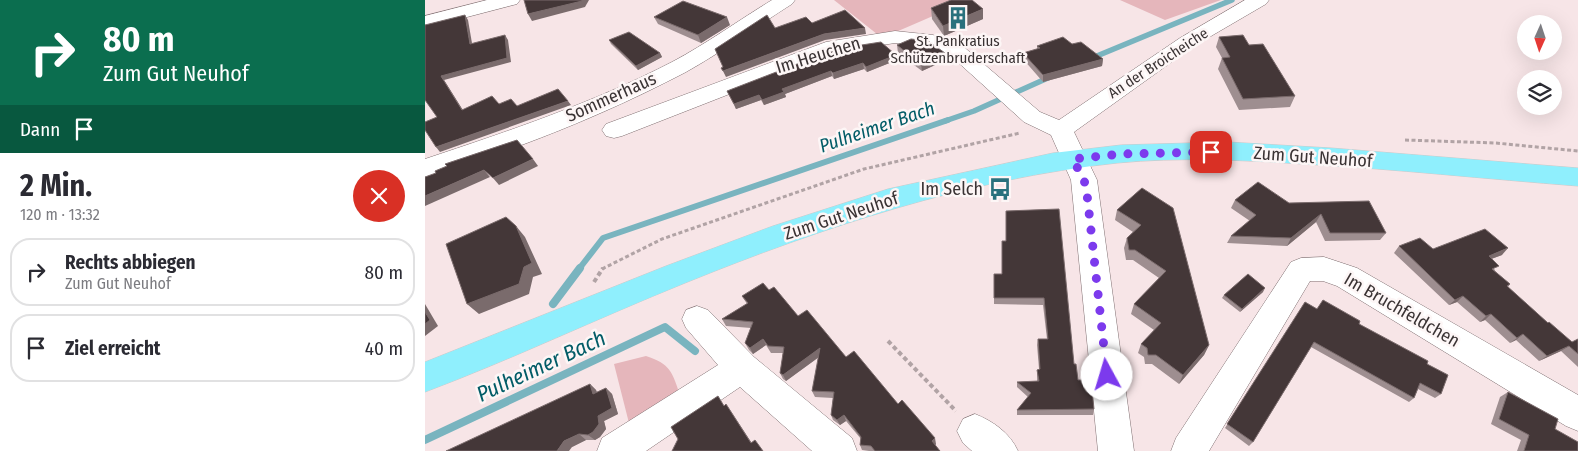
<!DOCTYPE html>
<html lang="de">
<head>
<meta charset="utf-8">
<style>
	:root { --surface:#fff; --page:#f7f7f7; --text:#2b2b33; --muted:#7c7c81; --line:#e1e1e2 }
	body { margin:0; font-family:"Fira Sans Condensed",sans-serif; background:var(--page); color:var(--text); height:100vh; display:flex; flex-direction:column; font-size:19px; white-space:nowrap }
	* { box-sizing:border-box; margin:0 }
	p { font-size:16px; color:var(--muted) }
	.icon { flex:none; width:28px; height:28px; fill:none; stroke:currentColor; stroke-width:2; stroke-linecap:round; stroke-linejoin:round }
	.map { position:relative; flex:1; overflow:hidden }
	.sheet { display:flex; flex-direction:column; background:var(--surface); width:425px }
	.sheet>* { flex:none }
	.banner { background:#0b6e4f; color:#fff; overflow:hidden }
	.needle { width:32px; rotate:183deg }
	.controls { position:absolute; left:1092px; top:15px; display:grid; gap:10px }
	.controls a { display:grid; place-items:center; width:45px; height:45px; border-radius:50%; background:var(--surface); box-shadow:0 5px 20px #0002; font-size:25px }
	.pin { position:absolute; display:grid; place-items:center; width:42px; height:42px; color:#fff; margin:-21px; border-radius:10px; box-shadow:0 2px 8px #0006 }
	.me { position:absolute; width:55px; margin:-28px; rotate:354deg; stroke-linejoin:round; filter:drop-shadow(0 0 4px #0008) }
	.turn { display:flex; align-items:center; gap:18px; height:105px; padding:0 20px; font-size:22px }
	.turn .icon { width:65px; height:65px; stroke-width:2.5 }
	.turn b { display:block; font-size:35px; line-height:42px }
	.then { display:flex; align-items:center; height:48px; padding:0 20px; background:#0003; gap:10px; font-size:19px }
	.round { display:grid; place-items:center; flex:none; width:52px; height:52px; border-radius:26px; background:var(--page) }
	.headline { display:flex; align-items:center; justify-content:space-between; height:85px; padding:0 20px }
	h1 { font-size:30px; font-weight:700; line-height:38px }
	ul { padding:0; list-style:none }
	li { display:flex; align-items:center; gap:15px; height:68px; margin:0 10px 8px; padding:0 10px; border:2px solid var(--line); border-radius:20px }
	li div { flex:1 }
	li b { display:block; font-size:19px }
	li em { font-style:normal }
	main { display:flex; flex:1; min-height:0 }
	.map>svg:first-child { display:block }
	.green { fill:#e5b6bb }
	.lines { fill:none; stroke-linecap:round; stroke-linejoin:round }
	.stream-far2 { stroke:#79b4bf; stroke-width:5.5 }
	.stream-far1 { stroke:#79b4bf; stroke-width:6 }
	.stream { stroke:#79b4bf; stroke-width:8 }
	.minor-casing { stroke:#7f6f71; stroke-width:1 }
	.major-casing { stroke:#cccaca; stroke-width:1 }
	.path-far1 { stroke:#b1a3a5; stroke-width:3; stroke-dasharray:4 2.5; stroke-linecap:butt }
	.path { stroke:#b1a3a5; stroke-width:4; stroke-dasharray:4.5 3; stroke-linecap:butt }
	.minor { fill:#fff; fill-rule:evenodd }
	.major { fill:#8feffd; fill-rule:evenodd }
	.wall { fill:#9e8e90 }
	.shaded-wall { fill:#7a6b6c }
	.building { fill:#443738; stroke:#7a6b6c }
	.route { stroke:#7c3aed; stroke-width:9; stroke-dasharray:0 16.2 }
	.labels { text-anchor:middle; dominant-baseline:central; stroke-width:5; stroke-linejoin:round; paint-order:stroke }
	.far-poi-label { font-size:15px; fill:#3a3334; stroke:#fdf6f6 }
	.far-street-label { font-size:15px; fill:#3a3334; stroke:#fdf6f6 }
	.street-label { font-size:18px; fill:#3a3334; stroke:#fdf6f6 }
	.poi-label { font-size:18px; fill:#3a3334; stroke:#fdf6f6; text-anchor:end }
	.water-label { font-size:19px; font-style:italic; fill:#025c67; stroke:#fdf6f6 }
	.near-water-label { font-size:22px; font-style:italic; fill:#025c67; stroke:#fdf6f6 }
</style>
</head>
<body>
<main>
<section class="sheet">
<div class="banner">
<div class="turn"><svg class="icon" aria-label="right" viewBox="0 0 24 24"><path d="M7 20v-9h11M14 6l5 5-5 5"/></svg><div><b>80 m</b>Zum Gut Neuhof</div></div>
<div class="then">Dann<svg class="icon" aria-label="arrive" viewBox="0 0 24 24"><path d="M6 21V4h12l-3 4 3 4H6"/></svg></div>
</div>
<div class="headline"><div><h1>2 Min.</h1><p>120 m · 13:32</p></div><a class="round" style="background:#d93025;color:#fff"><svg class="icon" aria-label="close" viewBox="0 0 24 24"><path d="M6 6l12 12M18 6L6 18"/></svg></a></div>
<ul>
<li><svg class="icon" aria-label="right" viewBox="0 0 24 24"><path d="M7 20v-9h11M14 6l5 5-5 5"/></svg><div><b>Rechts abbiegen</b><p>Zum Gut Neuhof</p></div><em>80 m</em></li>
<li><svg class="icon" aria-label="arrive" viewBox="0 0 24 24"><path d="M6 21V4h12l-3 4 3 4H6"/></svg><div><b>Ziel erreicht</b></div><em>40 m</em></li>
</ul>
</section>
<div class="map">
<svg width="1153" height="451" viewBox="0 0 1153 451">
	<rect width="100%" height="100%" fill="#f7e5e7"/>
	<g class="green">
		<path d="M409,0H545L457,38Z"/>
		<path d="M695,0H796L740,20Z"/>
		<path d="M221,356C245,364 247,371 255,395L205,427L189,364Z"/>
	</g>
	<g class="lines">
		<g class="stream-far2">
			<path d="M667,58L807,0"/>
			<path d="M520,121L549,111L625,77"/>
		</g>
		<path class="stream-far1" d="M154,269L178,238L523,120"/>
		<g class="stream">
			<path d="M128,304L155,268"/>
			<path d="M0,440L240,327L270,351"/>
		</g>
		<defs>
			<g id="minor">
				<path d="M62,0H95L92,4L0,28V16Z"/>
				<path d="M347,0H370L367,4C332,26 297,52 261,72C179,115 89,151 0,177V159C84,131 168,103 247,62C281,44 314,20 347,0Z"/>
				<path d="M820,0H844L841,4L769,46L649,132L672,180L709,451H673L646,180L626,135L599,122L526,56L504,47L470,43L412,52L197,136L189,138L181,136L177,130L181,124L401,42L470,31L508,35L540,48L615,112L634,120L755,38Z"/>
				<path d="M899,257L932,268L1153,395V431L1141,426L912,286L898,281H885L784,451H746L751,438L866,262L876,258Z"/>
				<path d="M272,306L283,310L329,357L427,438L432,451H387L315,387L221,451H172L177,438L293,365L261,328L257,319L261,310Z"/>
				<path d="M550,414C568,421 585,433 593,451H547L538,443L532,431L538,419Z"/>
			</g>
			<path id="major" d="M802,142L906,148L1153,168V186C1061,179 970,169 878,164C816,160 754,157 692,163C543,179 398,227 260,283C173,318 88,359 0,392V362L241,266L348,226L463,189L628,153L696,145Z"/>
		</defs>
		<use href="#minor" class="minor-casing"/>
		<use href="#major" class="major-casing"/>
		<g class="path-far1">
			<path d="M980,140L1071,143L1153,151"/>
			<path d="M177,269L237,239L439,169L595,133"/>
		</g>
		<g class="path">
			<path d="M169,282L178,268"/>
			<path d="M463,341L531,411"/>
		</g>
		<use href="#minor" class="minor"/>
		<use href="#major" class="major"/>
	</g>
	<g class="wall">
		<path d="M506,8L558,19L519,36L507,19Z"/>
		<path d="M229,17L305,25L276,43L233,24Z"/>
		<path d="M794,37L824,45L870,96L865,107L814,110L793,69L797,58L791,47Z"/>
		<path d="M184,40L235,53L237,57L213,70L186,44Z"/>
		<path d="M647,44L678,59L677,66L618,82L598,59V53L612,49V46Z"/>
		<path d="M472,45L521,60L497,71L473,53Z"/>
		<path d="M471,55L472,60L442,72L439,69L409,79L407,76L360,94L361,97L339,105L336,100L311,109L302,91Z"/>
		<path d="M717,188L784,345L779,355L754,384L727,364H720L719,357L713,353L716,344L729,330L706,314L709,304L734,278L708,260H701L699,248L702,238L708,232L690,220L692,210Z"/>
		<path d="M810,200L864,203L961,233L955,240L900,241L891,222L862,246L802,243L806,236L825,221L806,208Z"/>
		<path d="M581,211L649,364L653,380L669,409L668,415H592V410L603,397L592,387V382L612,381V370L614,369L612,345L613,339H622L618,305L569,304V274H577L581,241Z"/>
		<path d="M974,246L1077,255L1066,259L1070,271L1085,284L1083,287L1123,323L1147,342L1153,339V367L1136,351L1114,361L1091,340L1085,343L1060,320L1055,322L1032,302L1024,305L969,253Z"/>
		<path d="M344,290L473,404L511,444L510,445L515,451H444L437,450L435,445L436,439L421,421L415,425L408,420L406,415L408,398L390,397L387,391L394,357L361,381L358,379L355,373L358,353H346L341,345L328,354L324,350L320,343L326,328L301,326L297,319L322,304L317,296Z"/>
		<path d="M838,292L815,312L797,298L799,295Z"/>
		<path d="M898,300L934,324L1002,364L1016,394L1010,398L993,389L989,398L984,402L886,347L828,442L824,446L800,428L880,302L892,309Z"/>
		<path d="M165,384L171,390L172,392L181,388L187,394L193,414L179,421L181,429L175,437L170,440H161L147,447Z"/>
		<path d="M1083,392L1130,429L1153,451H1092L1096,440L1066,424L1075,397Z"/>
	</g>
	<g class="shaded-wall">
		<path d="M157,0H164L160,7L107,21L103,14Z"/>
		<path d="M558,9V19L519,36L518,26Z"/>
		<path d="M40,15L43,20L48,49L45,44Z"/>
		<path d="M302,17L305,25L276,43L273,35Z"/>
		<path d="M440,28L441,34L400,40L301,77L298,71L399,34Z"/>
		<path d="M80,35L83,40L86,62L19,80L41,115L37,110L16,76Z"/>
		<path d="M235,53L237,57L213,70L211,66Z"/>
		<path d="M520,53L521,60L497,71L496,64Z"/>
		<path d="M471,55L472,60L442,72L441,67Z"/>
		<path d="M678,59L677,66L618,82V75Z"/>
		<path d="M438,63L439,69L409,79L408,73Z"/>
		<path d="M406,71L407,76L360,94L361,97L339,105L337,100L357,89Z"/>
		<path d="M334,95L336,100L311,109L309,104Z"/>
		<path d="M143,101L146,105L15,152L11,147Z"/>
		<path d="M108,159L113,166L74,185L68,178Z"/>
		<path d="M59,170L65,177L0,206V196Z"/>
		<path d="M896,214L891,222L862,246L866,238Z"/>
		<path d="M91,226L100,237L117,274L108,277L104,294L54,314L42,304Z"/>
		<path d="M1083,248L1077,255L1058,262L1064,256Z"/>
		<path d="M840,288L838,292L815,312L817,309Z"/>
		<path d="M1038,296L1032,302L1024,305L1030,300Z"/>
		<path d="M0,304L13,326L0,336Z"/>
		<path d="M1066,314L1060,320L1055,322L1061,316Z"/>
		<path d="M1098,334L1091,340L1085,343L1092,338Z"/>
		<path d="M338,339L341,345L328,354L325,348Z"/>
		<path d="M784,345L779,355L754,384L758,375Z"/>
		<path d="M1144,346L1136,351L1114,361L1122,356Z"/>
		<path d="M395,348L398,354L361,381L358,375Z"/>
		<path d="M165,384L171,390L174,400L168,394Z"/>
		<path d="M181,388L187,394L193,414L179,421L181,429L175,437L170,440L163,435L173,416Z"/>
		<path d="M301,404L305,410L330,448L326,443Z"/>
		<path d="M419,415L421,421L415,425L412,420Z"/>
		<path d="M154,434L161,440L147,447L144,451H132L139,441Z"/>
		<path d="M510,438L511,444L509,447L507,441Z"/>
	</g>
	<g class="building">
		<path d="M99,0H157V1L103,14Z"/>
		<path d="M526,0H547L558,9L518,26L506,8Z"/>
		<path d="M258,1L302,17L273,35L229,17Z"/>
		<path d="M420,10L440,28L399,34L298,71L296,68L298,67L290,49L342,15L350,28L381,17L387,23Z"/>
		<path d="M40,15L45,44L80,35L82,58L16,76L37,110L67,96L74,104L86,99L92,106L133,89L143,101L11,147L0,130V122L12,117L0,100V25Z"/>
		<path d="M204,32L235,53L211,66L184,40Z"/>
		<path d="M818,35L824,45L838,44L870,96L818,99L797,58L805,57L794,37Z"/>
		<path d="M638,37L647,44L656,42L678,59L618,75L598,53L615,48L612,46Z"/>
		<path d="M486,39L503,41L520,53L496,64L472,45Z"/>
		<path d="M456,42L471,55L441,67L438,63L408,73L406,71L357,89L359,92L337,100L334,95L309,104L302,91L411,49Z"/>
		<path d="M92,140L108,159L68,178L59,170L0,196V177L11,173L10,171L22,166L20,164Z"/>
		<path d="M833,182L864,203L944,201L961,233H905L896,214L866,238L806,236L831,215L810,200Z"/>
		<path d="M717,188L748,208L784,345L758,375L731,355H723L722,348L716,344L736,323L709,304L741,271L710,250H704L702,238L716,225L692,210Z"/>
		<path d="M634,209L649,364H651L653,380H666L669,409L592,410L606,393L592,382L614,381L612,370L615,369L613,339H623L619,298H569V274H577V241H581V211Z"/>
		<path d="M81,217L91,226L107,263L99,267L94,284L42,304L21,244Z"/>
		<path d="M1060,229L1083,248L1064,256L1074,266L1067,269L1085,284L1082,286L1123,323L1124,322L1147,342L1153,339V354L1144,346L1122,356L1098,334L1092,338L1066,314L1061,316L1038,296L1030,300L974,246L995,238L1008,249Z"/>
		<path d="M823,274L840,288L817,309L799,295Z"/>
		<path d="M338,283L344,290L349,287L373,316L382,310L421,357L429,351L473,404L477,400L510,438L507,441L515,451H450L446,446L435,445L436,437L419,415L412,420L406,415L409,392L387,391L395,348L358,375L355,373L359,347L343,346L338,339L325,348L320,343L328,322L297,319L323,303L317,296Z"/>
		<path d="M898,300L935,321L934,324L1003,361L1002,364L1023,375L1016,394L995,383L989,398L889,342L828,442L802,424L880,302L892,309Z"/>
		<path d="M0,312L5,320L0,324Z"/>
		<path d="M165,384L168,394L181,388L187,408L173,416L174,424L168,432L163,435L154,434L139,441L132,451H21Z"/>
		<path d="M1083,392L1133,419L1130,429L1153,442V451H1099L1104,435L1074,419Z"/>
		<path d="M293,396L299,406L301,404L326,443L330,440L338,451H247L253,439L246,427Z"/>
	</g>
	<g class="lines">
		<path class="route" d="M682,375L661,185L648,159L696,154L786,152"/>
	</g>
	<defs>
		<symbol id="building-bare" viewBox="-9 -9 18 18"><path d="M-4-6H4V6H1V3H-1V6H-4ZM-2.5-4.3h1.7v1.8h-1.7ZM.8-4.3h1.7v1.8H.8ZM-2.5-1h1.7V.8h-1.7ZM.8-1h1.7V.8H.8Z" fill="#29717d" stroke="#fdf6f6" stroke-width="2.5" paint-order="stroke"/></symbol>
		<symbol id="bus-bare" viewBox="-9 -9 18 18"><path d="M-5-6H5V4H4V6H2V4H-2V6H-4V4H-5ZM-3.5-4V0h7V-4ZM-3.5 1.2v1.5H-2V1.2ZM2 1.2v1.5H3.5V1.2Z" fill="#29717d" stroke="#fdf6f6" stroke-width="2.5" paint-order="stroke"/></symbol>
	</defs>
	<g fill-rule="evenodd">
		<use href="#building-bare" x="517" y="2" width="32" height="32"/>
		<use href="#bus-bare" x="559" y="173" width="32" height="32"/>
	</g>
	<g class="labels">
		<g class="far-poi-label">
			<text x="533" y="41">St. Pankratius<tspan x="533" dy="17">Schützenbruderschaft</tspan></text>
		</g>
		<g class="far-street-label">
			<text transform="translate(733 63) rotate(-33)">An der Broicheiche</text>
		</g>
		<g class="street-label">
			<text transform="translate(393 55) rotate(-17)">Im Heuchen</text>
			<text transform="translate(186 97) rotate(-24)">Sommerhaus</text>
			<text transform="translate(888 157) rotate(4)">Zum Gut Neuhof</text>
			<text transform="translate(416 216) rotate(-18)">Zum Gut Neuhof</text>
			<text transform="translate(977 310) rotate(30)">Im Bruchfeldchen</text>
		</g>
		<g class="poi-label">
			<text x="558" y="189">Im Selch</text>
		</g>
		<g class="water-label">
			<text transform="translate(452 127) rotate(-19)">Pulheimer Bach</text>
		</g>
		<g class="near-water-label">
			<text transform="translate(116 366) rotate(-25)">Pulheimer Bach</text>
		</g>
	</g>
</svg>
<div class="controls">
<a><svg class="needle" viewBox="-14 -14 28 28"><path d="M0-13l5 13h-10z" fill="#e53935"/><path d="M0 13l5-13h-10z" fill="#7c7c81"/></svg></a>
<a><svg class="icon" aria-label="layers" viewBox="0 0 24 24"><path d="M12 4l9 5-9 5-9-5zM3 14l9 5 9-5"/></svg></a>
</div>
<div class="pin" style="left:786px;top:152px;background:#d93025"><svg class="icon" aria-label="arrive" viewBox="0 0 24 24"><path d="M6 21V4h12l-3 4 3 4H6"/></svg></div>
<svg class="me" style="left:682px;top:375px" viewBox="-20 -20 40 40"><circle r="19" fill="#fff"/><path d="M0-13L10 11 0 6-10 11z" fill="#7c3aed"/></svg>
</div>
</main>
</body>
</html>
